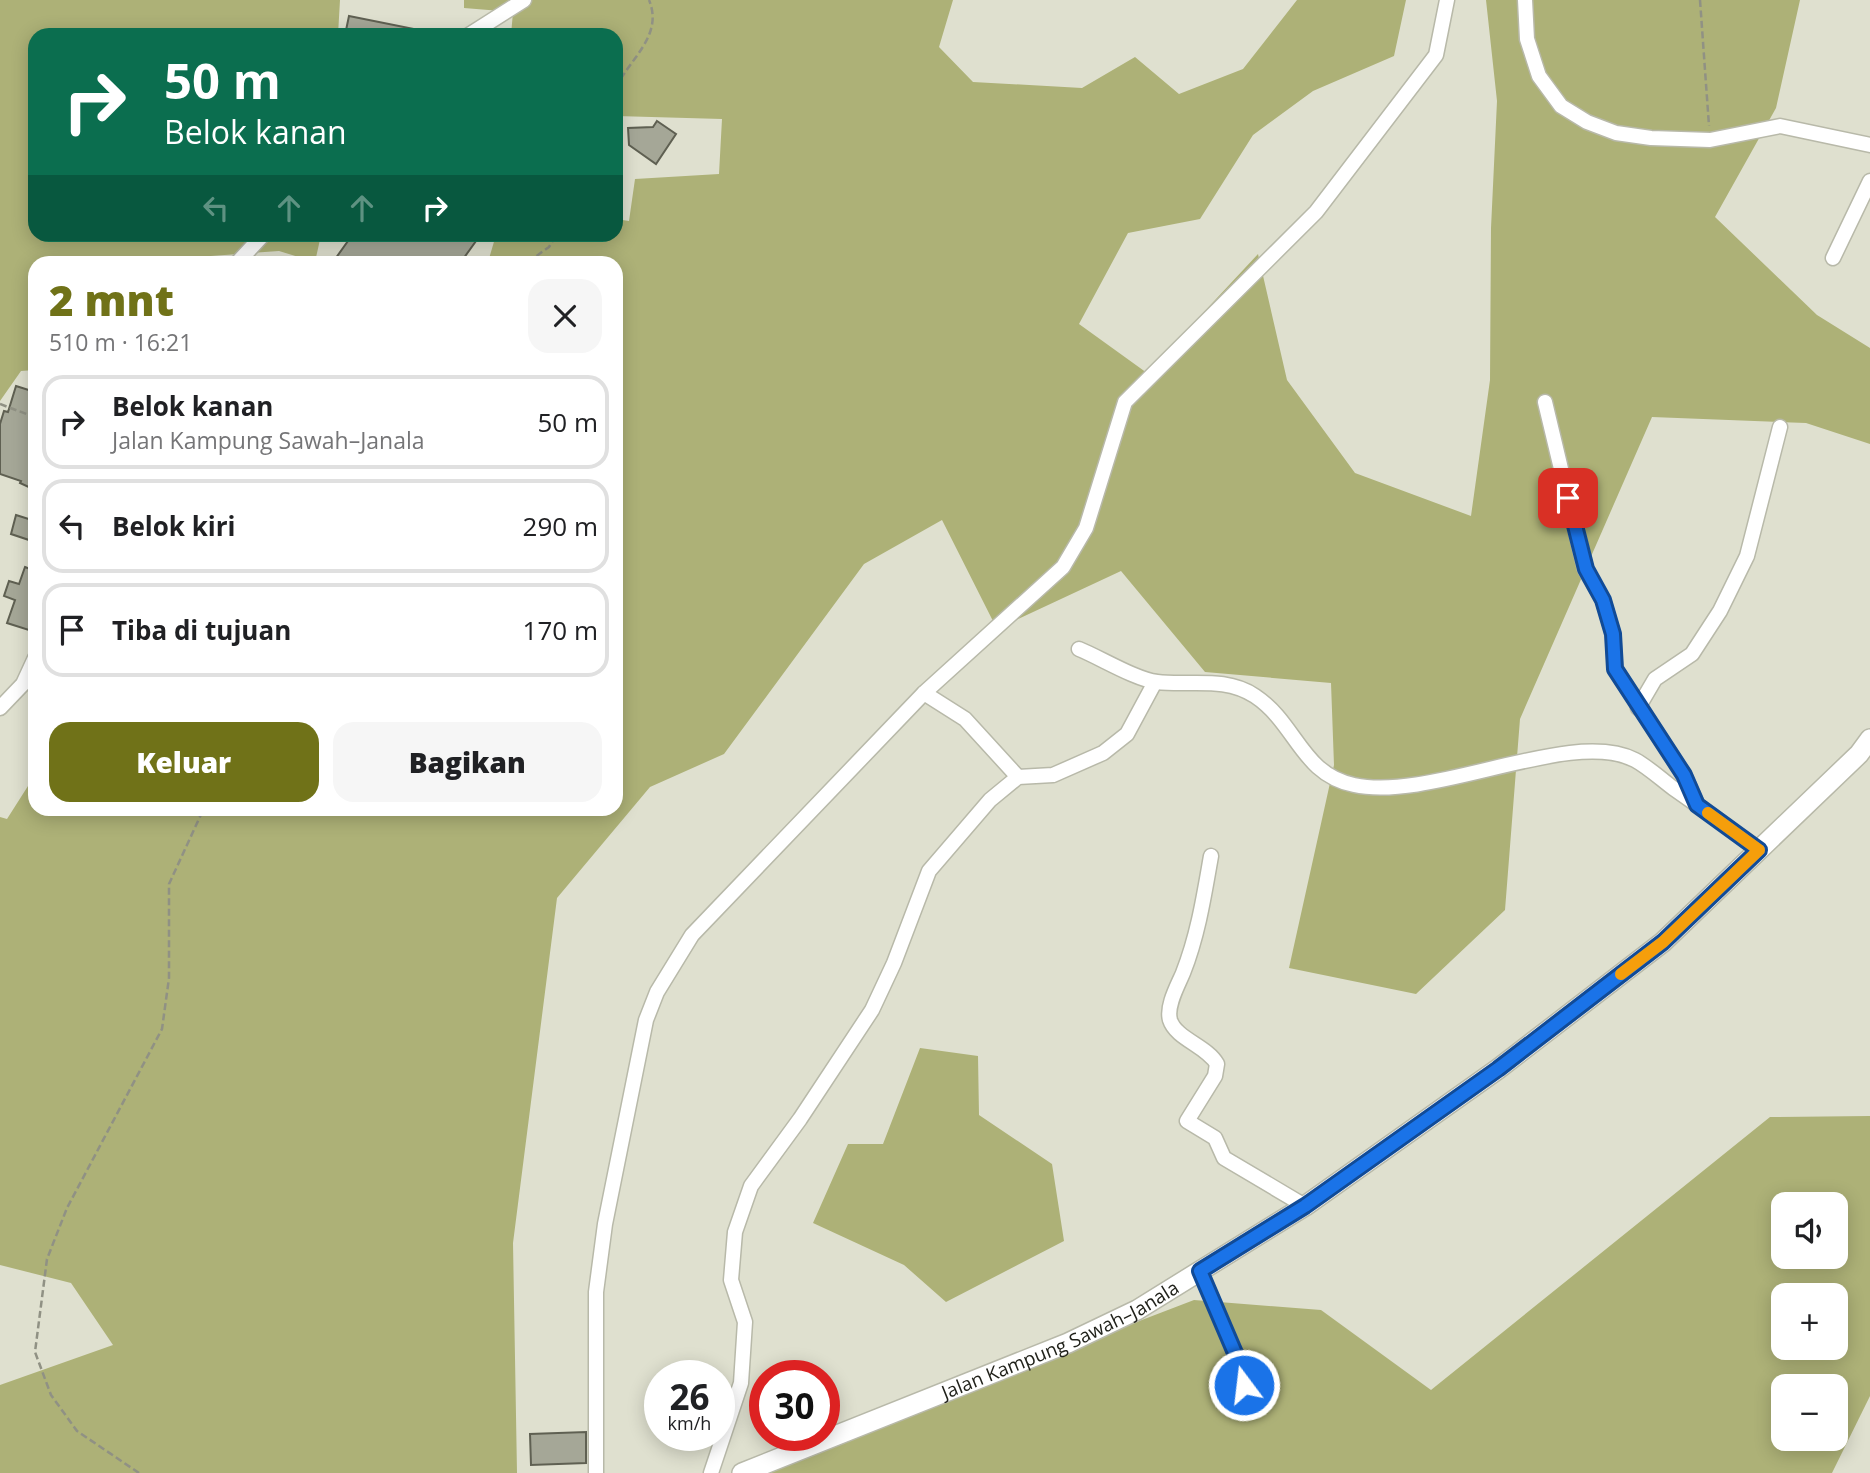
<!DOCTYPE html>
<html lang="id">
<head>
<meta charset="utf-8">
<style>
	:root { --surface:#fff; --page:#f6f6f6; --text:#202124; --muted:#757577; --line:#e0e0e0; --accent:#707218 }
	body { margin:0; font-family:"Open Sans",sans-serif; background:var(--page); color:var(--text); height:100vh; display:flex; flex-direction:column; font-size:26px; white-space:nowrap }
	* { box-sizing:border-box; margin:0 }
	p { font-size:23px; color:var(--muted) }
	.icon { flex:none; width:38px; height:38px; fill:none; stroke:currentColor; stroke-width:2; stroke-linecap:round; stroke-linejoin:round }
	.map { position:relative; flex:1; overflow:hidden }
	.panel { position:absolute; left:28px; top:256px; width:595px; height:560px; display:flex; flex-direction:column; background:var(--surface); border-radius:21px; box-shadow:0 4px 18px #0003 }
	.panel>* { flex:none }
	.banner { position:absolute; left:28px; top:28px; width:595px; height:214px; border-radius:21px; box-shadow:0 4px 18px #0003; background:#0b6e4f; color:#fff; overflow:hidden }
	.fabs { position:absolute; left:1771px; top:1192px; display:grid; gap:14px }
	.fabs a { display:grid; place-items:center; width:77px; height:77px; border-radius:14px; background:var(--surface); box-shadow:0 4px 18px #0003; font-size:35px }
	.speed { position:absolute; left:644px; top:1360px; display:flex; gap:14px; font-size:35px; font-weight:700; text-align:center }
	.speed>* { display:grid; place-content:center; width:91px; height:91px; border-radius:50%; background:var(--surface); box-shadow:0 4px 18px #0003; line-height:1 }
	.speed small { font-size:18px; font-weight:400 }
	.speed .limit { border:10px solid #d22; background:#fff; color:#111 }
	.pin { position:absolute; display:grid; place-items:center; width:60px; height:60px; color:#fff; margin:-30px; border-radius:14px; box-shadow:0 4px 10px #0006 }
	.me { position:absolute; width:77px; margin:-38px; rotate:345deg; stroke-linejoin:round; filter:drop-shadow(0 0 5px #0008) }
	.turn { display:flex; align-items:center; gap:24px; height:147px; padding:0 21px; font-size:32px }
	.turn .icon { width:91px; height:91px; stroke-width:2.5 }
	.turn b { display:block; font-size:49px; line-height:60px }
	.lanes { display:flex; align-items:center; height:66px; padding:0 21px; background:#0003; justify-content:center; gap:35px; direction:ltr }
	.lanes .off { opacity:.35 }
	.round { display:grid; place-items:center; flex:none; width:74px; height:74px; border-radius:21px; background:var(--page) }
	.head { display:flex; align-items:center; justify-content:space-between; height:119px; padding:0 21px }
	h1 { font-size:42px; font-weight:800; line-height:52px; color:var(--accent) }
	.button { display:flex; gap:14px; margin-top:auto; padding:14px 21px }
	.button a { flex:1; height:80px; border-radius:21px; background:var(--accent); color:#fff; font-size:28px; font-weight:800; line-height:80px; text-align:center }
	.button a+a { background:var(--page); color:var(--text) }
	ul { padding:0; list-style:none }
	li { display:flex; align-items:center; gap:21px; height:94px; margin:0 14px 10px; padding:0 7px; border:4px solid var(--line); border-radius:21px }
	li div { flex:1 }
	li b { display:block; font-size:26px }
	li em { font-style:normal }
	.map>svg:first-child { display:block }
	.green { fill:#adb177; fill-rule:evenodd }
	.building { fill:#a5a797; stroke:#5f6052; stroke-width:2 }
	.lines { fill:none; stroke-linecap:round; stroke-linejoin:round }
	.street-casing { stroke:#b8b9a9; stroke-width:17 }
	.secondary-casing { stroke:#b8b9a9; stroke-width:22 }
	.path { stroke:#909184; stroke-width:2.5; stroke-dasharray:7 3.5; stroke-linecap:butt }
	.street { stroke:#fff; stroke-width:14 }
	.secondary { stroke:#fff; stroke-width:19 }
	.route-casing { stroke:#114b97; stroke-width:18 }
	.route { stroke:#1a73e8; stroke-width:12 }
	.slow { stroke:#f59e0b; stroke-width:12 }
	.labels { text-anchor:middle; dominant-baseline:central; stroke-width:5; stroke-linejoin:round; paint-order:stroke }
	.street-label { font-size:19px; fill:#21221b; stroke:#dfe0cf }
</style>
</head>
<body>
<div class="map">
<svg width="1870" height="1473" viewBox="0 0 1870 1473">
	<rect width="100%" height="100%" fill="#dfe0cf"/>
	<g class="green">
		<path d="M0,0H340L338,35H35V234L321,235L315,262L279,251L129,262H35V370L21,371L0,401Z"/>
		<path d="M464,0H953L939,47L973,82L1082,88L1135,57L1179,94L1243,69L1297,0H1406L1394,56L1313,91L1253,135L1200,219L1128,233L1079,324L1147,373L1258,254L1287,380L1355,473L1471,516L1490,380L1491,228L1497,101L1486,0H1800L1776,108L1715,217L1817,315L1870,348V444L1806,423L1652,417L1520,719L1505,910L1416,994L1289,968L1334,765L1331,683L1205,672L1121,571L997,629L942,520L864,564L724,754L650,787L557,898L513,1243L517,1473H0V1385L113,1345L71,1283L0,1265V817L7,819L35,775V808H616V262H488L496,235L616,234V219L629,221L635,179L719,174L722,119L616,116V35H511L513,12L464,8Z"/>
		<path d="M920,1048L978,1056L979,1115L1052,1164L1064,1241L946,1302L904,1265L813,1223L848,1144H883Z"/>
		<path d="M1870,1116V1396L1832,1473H743L1194,1300L1321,1310L1431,1390L1770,1117ZM1783,1204H1836V1256H1783ZM1783,1295H1836V1348H1783ZM1783,1386H1836V1438H1783Z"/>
	</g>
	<g class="building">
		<path d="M349,16L414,29L413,35H345Z"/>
		<path d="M657,121L676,134L656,164L629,145L628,128L653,127Z"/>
		<path d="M353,234H481L461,262H333Z"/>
		<path d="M16,386L35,392V490L20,483L21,481L0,474V424L4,411L8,412Z"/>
		<path d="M16,515L35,521V542L11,534Z"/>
		<path d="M25,567L35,571V632L7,623L15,600L4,596L9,581L19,584Z"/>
		<path d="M586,1432V1463L531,1465L530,1434Z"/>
	</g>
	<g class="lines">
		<defs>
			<g id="street">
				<path d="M1525,0L1527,39L1539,76L1561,106L1587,122L1616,133L1651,138L1710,140L1780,126L1870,145"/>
				<path d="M469,35L524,0"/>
				<path d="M1833,258L1870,181"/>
				<path d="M238,262L264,234"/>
				<path d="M1545,402L1585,569L1603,600L1613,634L1615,669L1684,775L1697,804"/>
				<path d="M1079,649C1101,658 1135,679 1157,682C1190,686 1225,676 1255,696C1297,724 1301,774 1354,785C1433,802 1571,727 1635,760C1648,767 1661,779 1673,788C1702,808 1730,829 1759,850"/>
				<path d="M924,693L965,719L1018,777"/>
				<path d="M0,708L23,684L35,658"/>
				<path d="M1638,708L1655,679L1692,654L1720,611L1747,556L1780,427"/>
				<path d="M1211,856C1204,896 1198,935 1183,973C1178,985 1166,1006 1170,1020C1176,1039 1207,1046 1217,1064L1215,1076L1187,1121L1215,1138L1224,1158L1305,1206"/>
				<path d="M1200,1271L1241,1367L1246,1402"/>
				<path d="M596,1473V1292L605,1224L646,1020L657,992L692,935L924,693L1063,567L1086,528L1125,402L1316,212L1436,55L1447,0"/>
				<path d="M711,1473L741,1383L745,1322L731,1280L735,1232L751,1186L800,1119L872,1010L894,963L929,871L990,800L1018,777L1053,775L1103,753L1127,734L1155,682"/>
			</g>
			<g id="secondary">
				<path id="s1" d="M742,1473L1068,1343L1137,1310L1305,1206L1498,1069L1663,942L1859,754L1870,739"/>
			</g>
		</defs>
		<use href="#street" class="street-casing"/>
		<use href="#secondary" class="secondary-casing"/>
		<g class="path">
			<path d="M1700,0L1709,126"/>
			<path d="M616,88C629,59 664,36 649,0"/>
			<path d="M528,262L549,247L557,234"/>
			<path d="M0,404L29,415L35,423"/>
			<path d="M139,1473L77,1431L51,1395L35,1352L47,1259L67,1208L162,1029L169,978V884L204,808"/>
		</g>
		<use href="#street" class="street"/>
		<use href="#secondary" class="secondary"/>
	</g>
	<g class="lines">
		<defs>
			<path id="route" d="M1244,1385L1241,1367L1200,1271L1305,1206L1498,1069L1663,942L1759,850L1697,805L1684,775L1615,669L1613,634L1603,600L1586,569L1568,498"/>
		</defs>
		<use href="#route" class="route-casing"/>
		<use href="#route" class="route"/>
		<path class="slow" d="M1621,974L1663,942L1759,850L1708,813"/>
	</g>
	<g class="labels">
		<g class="street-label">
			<text stroke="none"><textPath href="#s1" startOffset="345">Jalan Kampung Sawah–Janala</textPath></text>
		</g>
	</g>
</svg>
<div class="fabs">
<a><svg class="icon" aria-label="sound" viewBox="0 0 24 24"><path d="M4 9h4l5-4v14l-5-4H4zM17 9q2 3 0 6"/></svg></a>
<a>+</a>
<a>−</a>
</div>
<div class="speed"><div>26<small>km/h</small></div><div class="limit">30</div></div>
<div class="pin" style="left:1568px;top:498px;background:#d93025"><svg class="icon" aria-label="arrive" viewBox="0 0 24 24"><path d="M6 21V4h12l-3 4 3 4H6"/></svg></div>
<svg class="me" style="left:1244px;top:1385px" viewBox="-20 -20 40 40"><circle r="17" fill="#1a73e8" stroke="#fff" stroke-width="3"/><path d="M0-11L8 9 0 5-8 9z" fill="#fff"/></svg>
<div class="banner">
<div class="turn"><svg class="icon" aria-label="right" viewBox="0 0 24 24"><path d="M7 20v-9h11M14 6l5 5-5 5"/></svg><div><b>50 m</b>Belok kanan</div></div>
<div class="lanes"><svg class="icon off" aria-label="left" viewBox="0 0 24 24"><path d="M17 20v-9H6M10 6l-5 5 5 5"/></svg><svg class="icon off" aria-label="ahead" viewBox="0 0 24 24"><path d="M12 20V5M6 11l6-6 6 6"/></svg><svg class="icon off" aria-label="ahead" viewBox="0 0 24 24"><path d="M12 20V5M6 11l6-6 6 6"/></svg><svg class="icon" aria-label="right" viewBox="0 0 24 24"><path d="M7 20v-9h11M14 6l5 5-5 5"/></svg></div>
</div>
<section class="panel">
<div class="head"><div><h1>2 mnt</h1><p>510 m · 16:21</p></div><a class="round"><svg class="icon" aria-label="close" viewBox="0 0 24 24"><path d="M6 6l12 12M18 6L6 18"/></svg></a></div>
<ul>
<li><svg class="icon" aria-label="right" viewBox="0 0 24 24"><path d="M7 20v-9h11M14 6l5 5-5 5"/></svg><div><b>Belok kanan</b><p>Jalan Kampung Sawah–Janala</p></div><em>50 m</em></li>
<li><svg class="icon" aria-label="left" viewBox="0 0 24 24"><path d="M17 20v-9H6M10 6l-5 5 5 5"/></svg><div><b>Belok kiri</b></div><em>290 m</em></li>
<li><svg class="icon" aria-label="arrive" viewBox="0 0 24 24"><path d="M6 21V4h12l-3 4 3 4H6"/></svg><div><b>Tiba di tujuan</b></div><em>170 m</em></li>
</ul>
<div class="button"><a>Keluar</a><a>Bagikan</a></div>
</section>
</div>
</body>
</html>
